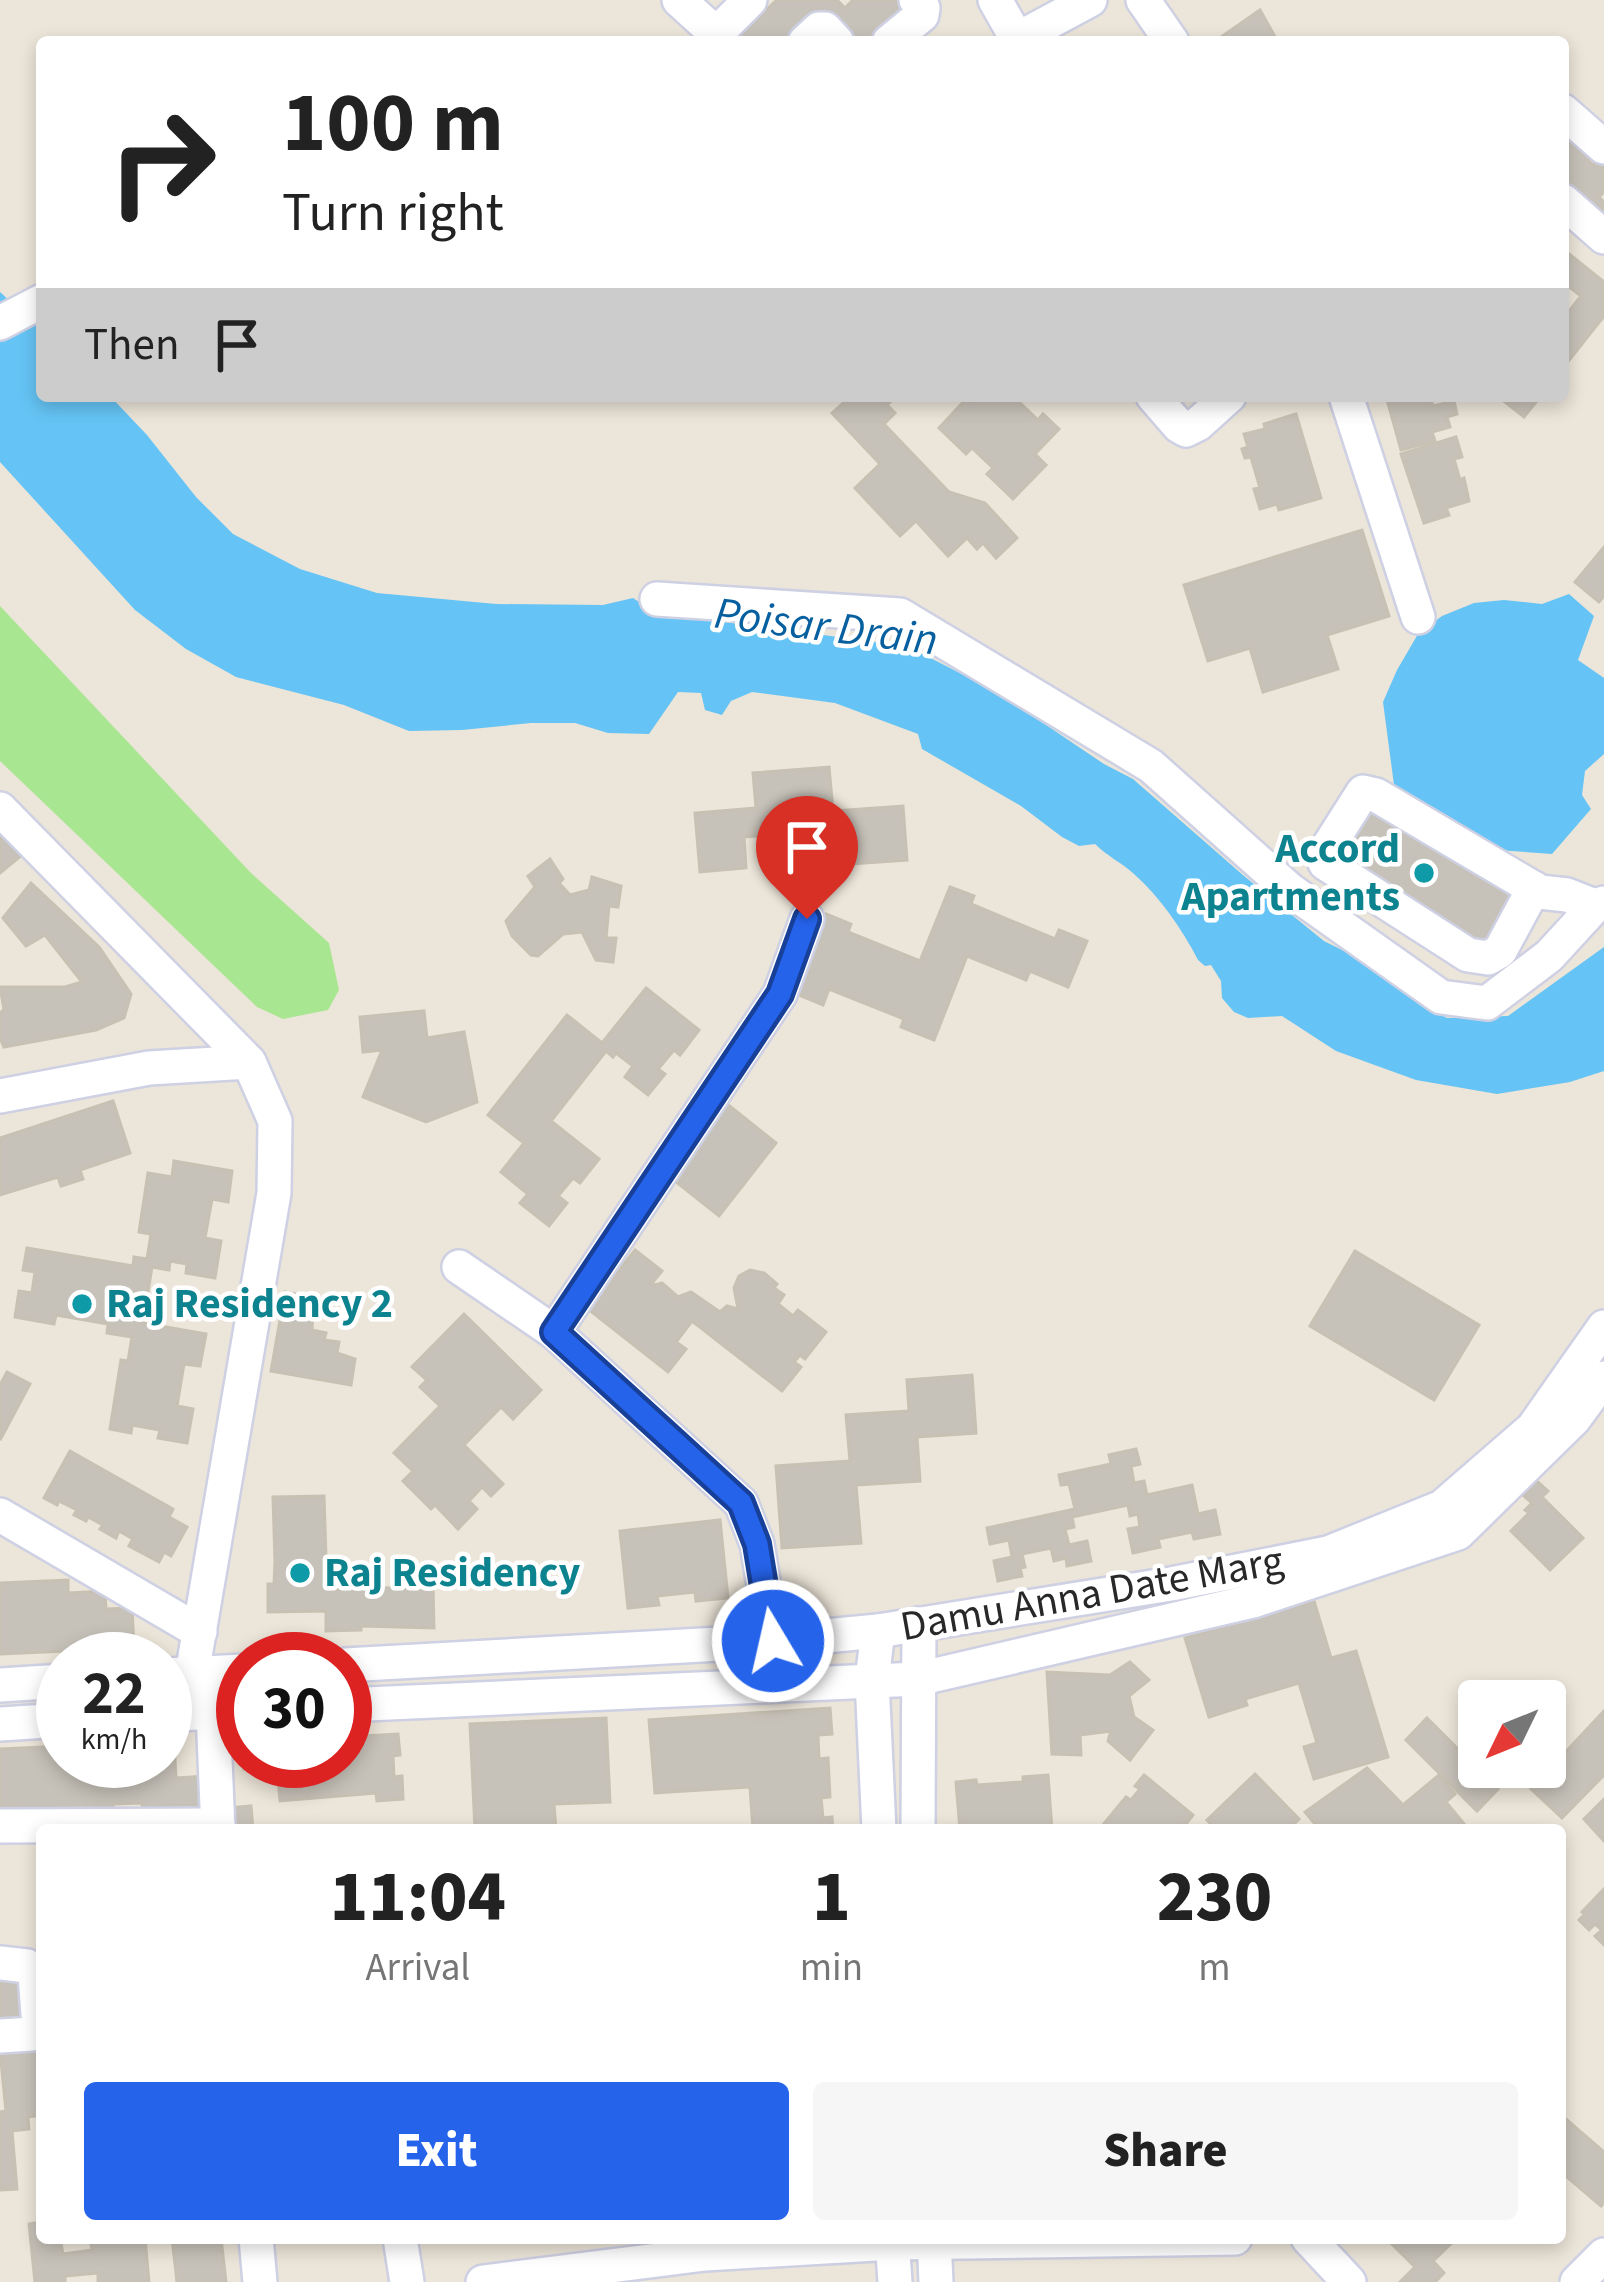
<!DOCTYPE html>
<html lang="en">
<head>
<meta charset="utf-8">
<style>
	:root { --surface:#fff; --page:#f6f6f6; --text:#222; --muted:#767676; --accent:#2563eb }
	body { margin:0; font-family:"Source Sans 3",sans-serif; background:var(--page); color:var(--text); height:100vh; display:flex; flex-direction:column; font-size:45px; white-space:nowrap }
	* { box-sizing:border-box; margin:0 }
	p { font-size:39px; color:var(--muted) }
	.icon { flex:none; width:66px; height:66px; fill:none; stroke:currentColor; stroke-width:2; stroke-linecap:round; stroke-linejoin:round }
	.map { position:relative; flex:1; overflow:hidden }
	.drawer { position:absolute; left:36px; top:1824px; width:1530px; height:420px; display:flex; flex-direction:column; background:var(--surface); border-radius:12px; box-shadow:0 6px 18px #0003 }
	.drawer>* { flex:none }
	.banner { position:absolute; left:36px; top:36px; width:1533px; height:366px; border-radius:12px; box-shadow:0 6px 18px #0003; background:#fff; color:var(--text); overflow:hidden }
	.needle { width:78px; rotate:227deg }
	.controls { position:absolute; left:1458px; top:1680px; display:grid; gap:24px }
	.controls a { display:grid; place-items:center; width:108px; height:108px; border-radius:12px; background:var(--surface); box-shadow:0 6px 18px #0003; font-size:60px }
	.speed { position:absolute; left:36px; top:1632px; display:flex; gap:24px; font-size:60px; font-weight:700; text-align:center }
	.speed>* { display:grid; place-content:center; width:156px; height:156px; border-radius:50%; background:var(--surface); box-shadow:0 6px 18px #0003; line-height:1 }
	.speed small { font-size:30px; font-weight:400 }
	.speed .limit { border:18px solid #d22; background:#fff; color:#111 }
	.pin { position:absolute; display:grid; place-items:center; width:102px; height:102px; color:#fff; margin:-123px -51px; border-radius:50% 50% 50% 0; rotate:-45deg; box-shadow:0 0 12px #0007 }
	.pin .icon { rotate:45deg }
	.me { position:absolute; width:132px; margin:-66px; rotate:351deg; stroke-linejoin:round; filter:drop-shadow(0 0 9px #0008) }
	.turn { display:flex; align-items:center; gap:42px; height:252px; padding:0 48px; font-size:54px }
	.turn .icon { width:156px; height:156px; stroke-width:2.5 }
	.turn b { display:block; font-size:84px; line-height:102px }
	.then { display:flex; align-items:center; height:114px; padding:0 48px; background:#0003; gap:24px; font-size:45px }
	.eta { display:flex; justify-content:space-evenly; align-items:center; height:204px; text-align:center }
	.eta b { font-size:72px; font-weight:800; line-height:84px }
	.button { display:flex; gap:24px; margin-top:auto; padding:24px 48px }
	.button a { flex:1; height:138px; border-radius:12px; background:var(--accent); color:#fff; font-size:48px; font-weight:800; line-height:138px; text-align:center }
	.button a+a { background:var(--page); color:var(--text) }
	.map>svg:first-child { display:block }
	.green { fill:#a8e691 }
	.water { fill:#65c4f5 }
	.building { fill:#c7c2b9; stroke:#c7c1b3; stroke-width:3 }
	.lines { fill:none; stroke-linecap:round; stroke-linejoin:round }
	.minor-casing { stroke:#ced0e3; stroke-width:38 }
	.minor { stroke:#fff; stroke-width:33 }
	.route-casing { stroke:#184099; stroke-width:30 }
	.route { stroke:#2563eb; stroke-width:21 }
	.culture-dot { fill:#0f9aa8; stroke:#fff; stroke-width:4.5 }
	.labels { text-anchor:middle; dominant-baseline:central; stroke-width:9; stroke-linejoin:round; paint-order:stroke }
	.culture-label { font-size:42px; font-weight:bold; fill:#0d838f; stroke:#fff; text-anchor:start }
	.street-label { font-size:42px; fill:#282828; stroke:#fff }
	.water-label { font-size:45px; font-style:italic; fill:#065f9f; stroke:#fff }
</style>
</head>
<body>
<div class="map">
<svg width="1604" height="2282" viewBox="0 0 1604 2282">
	<rect width="100%" height="100%" fill="#ece5d9"/>
	<path class="green" d="M0,606L251,873L329,943L339,990L328,1010L283,1019L257,1007L0,761Z"/>
	<g class="water">
		<path d="M0,292L42,330V396H110L147,435L196,497L233,534L300,569L377,593L496,604L603,605L633,598L659,615L667,612L701,619L907,646L997,692L1104,764L1133,779L1244,876L1324,941L1350,954L1416,1001L1447,1018L1508,1016L1604,947V1071L1570,1082L1497,1094L1416,1080L1336,1051L1282,1016L1248,1018L1234,1012L1222,998L1221,981L1211,965L1205,966L1198,960C1182,929 1160,897 1134,874C1122,863 1107,856 1095,844L1079,846L1062,837L1021,806L922,749L918,734L835,703L752,692L731,701L722,715L705,710L701,693L678,692L649,734L608,733L575,723H531L462,730L409,731L344,705L236,677L186,649L135,610L0,462Z"/>
		<path d="M1569,594L1594,616L1578,660L1604,678V754L1585,771L1582,795L1591,809L1552,854L1497,850L1430,814L1394,785L1383,702L1397,670L1418,634L1442,616L1474,603L1504,600L1542,604Z"/>
	</g>
	<g class="building">
		<path d="M777,0H837L845,8L853,0H908L917,9L894,18L873,37L875,39L873,42H746L739,35Z"/>
		<path d="M1260,10L1278,42H1214Z"/>
		<path d="M1563,125L1591,157L1588,160L1593,165L1597,160L1604,167V192L1599,197L1604,202V209L1599,214L1563,185Z"/>
		<path d="M1563,249L1604,282V316L1563,368V319L1581,296L1563,282Z"/>
		<path d="M851,396H896L887,405L895,413L884,424L949,492L985,503L1017,538L996,558L983,543L977,549L967,538L948,556L916,521L900,536L855,488L880,464L832,413Z"/>
		<path d="M978,396H1017L1015,398L1038,420L1043,414L1059,429L1035,454L1046,465L1013,499L987,474L993,468L972,448L966,454L939,428L966,399L971,403Z"/>
		<path d="M1386,396H1430L1433,406L1454,401L1457,414L1447,417L1450,427L1432,432L1435,441L1401,450Z"/>
		<path d="M1502,396H1541L1524,417L1500,398Z"/>
		<path d="M1296,414L1321,498L1279,510L1277,504L1260,509L1254,489L1260,488L1251,457L1245,458L1242,449L1248,447L1244,434L1265,429L1264,424Z"/>
		<path d="M1456,437L1462,457L1454,459L1460,480L1464,478L1469,501L1446,508L1449,515L1424,523L1401,454Z"/>
		<path d="M1362,530L1389,616L1327,635L1338,669L1263,692L1250,648L1208,661L1184,585Z"/>
		<path d="M1604,547V596L1599,602L1575,582Z"/>
		<path d="M829,767L833,811L903,806L907,860L850,864V869L827,870L824,831L744,837L746,868L700,872L695,813L756,808L753,773Z"/>
		<path d="M1366,797L1519,890L1482,950L1330,857Z"/>
		<path d="M0,828L23,854L0,873Z"/>
		<path d="M550,859L563,879L559,883L570,895L589,890L592,877L621,886L618,907L609,906L606,938H616L613,962L596,960L582,932L563,934L538,956L531,955L512,936L506,921L535,887L528,876Z"/>
		<path d="M31,883L99,947L131,994L124,1018L96,1030L4,1047L0,1038V1014L4,1009L0,987H65L82,982L45,935L26,946L3,918Z"/>
		<path d="M950,887L974,896L971,904L1055,939L1059,930L1087,941L1068,987L1030,971L1026,980L967,956L934,1040L901,1027L904,1019L829,989L823,1005L794,993L826,914L851,924L848,932L920,961Z"/>
		<path d="M646,988L699,1030L680,1055L674,1050L658,1069L665,1074L648,1095L625,1077L633,1066L616,1053L613,1057L606,1051L551,1121L599,1159L580,1183L573,1178L558,1196L567,1203L549,1226L520,1203L528,1194L501,1172L524,1143L488,1115L567,1015L602,1043Z"/>
		<path d="M424,1011L427,1038L464,1032L477,1102L426,1122L363,1097L382,1050L363,1052L360,1017Z"/>
		<path d="M113,1101L130,1153L80,1170L83,1179L61,1186L58,1177L0,1195V1138Z"/>
		<path d="M727,1104L776,1143L719,1216L670,1177Z"/>
		<path d="M174,1161L232,1171L228,1202L212,1199L205,1238L221,1241L215,1278L186,1273L187,1264L170,1261L169,1270L152,1267L143,1323L206,1334L200,1366L184,1364L177,1406L193,1409L187,1443L158,1438L160,1430L132,1425L131,1433L110,1429L121,1360L128,1361L132,1337L107,1333L108,1324L56,1315L54,1324L15,1317L19,1291L32,1293L35,1272L23,1270L27,1248L133,1266L134,1257L147,1259L151,1234L139,1232L148,1173L172,1177Z"/>
		<path d="M635,1250L662,1271L652,1283L655,1285L662,1283L678,1297L691,1292L720,1312L727,1306L738,1309L734,1288L739,1276L750,1270L764,1273L777,1284L774,1288L784,1295L778,1304L793,1316L798,1310L826,1332L805,1359L800,1355L794,1362L801,1367L782,1391L692,1321L676,1342L686,1349L668,1372L588,1309Z"/>
		<path d="M1355,1251L1479,1325L1434,1400L1310,1326Z"/>
		<path d="M285,1292L307,1296L306,1304L313,1306L312,1330L326,1333L324,1340L339,1342L337,1353L355,1359L351,1385L271,1371Z"/>
		<path d="M464,1314L541,1390L513,1419L501,1407L464,1445L503,1484L491,1496L482,1487L469,1501L477,1509L458,1529L435,1505L431,1509L403,1481L413,1471L394,1453L440,1406L420,1387L427,1380L412,1367Z"/>
		<path d="M7,1372L30,1384L0,1440V1385Z"/>
		<path d="M972,1375L976,1433L917,1437L920,1481L856,1485L861,1543L782,1548L776,1466L850,1461L846,1415L909,1411L907,1380Z"/>
		<path d="M1136,1449L1140,1464L1131,1466L1134,1483L1144,1481L1147,1495L1192,1485L1198,1514L1215,1510L1220,1534L1194,1539L1192,1532L1158,1539L1160,1547L1133,1553L1128,1529L1140,1527L1138,1514L1130,1516L1128,1505L1072,1517L1074,1527L1065,1529L1069,1545L1087,1541L1091,1561L1067,1566L1066,1558L1054,1561L1051,1548L1022,1554L1025,1567L1020,1568L1022,1576L998,1581L994,1561L1012,1557L1009,1540L990,1544L987,1528L1075,1509L1069,1484L1061,1485L1059,1475L1111,1464L1109,1455Z"/>
		<path d="M70,1451L173,1509L169,1517L187,1527L171,1556L164,1552L159,1562L129,1546L133,1539L119,1531L116,1538L100,1529L103,1525L88,1517L86,1521L74,1515L77,1510L59,1501L57,1505L44,1498Z"/>
		<path d="M1537,1481L1548,1491L1542,1497L1583,1538L1550,1570L1511,1531L1529,1513L1525,1510L1532,1503L1523,1495Z"/>
		<path d="M324,1496L327,1589L433,1587L434,1628L361,1626V1630L326,1631V1611L268,1612V1584H274L275,1562L273,1497Z"/>
		<path d="M720,1520L728,1598L696,1601L695,1592L657,1596L659,1605L628,1608L620,1531Z"/>
		<path d="M68,1580V1593L105,1591L106,1609L132,1608L134,1648L0,1654V1583Z"/>
		<path d="M1314,1601L1331,1658L1356,1651L1388,1757L1314,1779L1304,1747L1317,1743L1299,1683L1245,1699L1247,1705L1209,1717L1185,1638Z"/>
		<path d="M1130,1662L1149,1680L1129,1696L1134,1717L1153,1730L1130,1760L1108,1741L1111,1731L1080,1735L1081,1755L1052,1754L1047,1672L1110,1675Z"/>
		<path d="M830,1708L832,1734L818,1735L819,1759L828,1758L830,1797L821,1798L823,1818L832,1817L833,1830H753L750,1787L655,1793L649,1720Z"/>
		<path d="M1604,1711V1775L1562,1818L1531,1789Z"/>
		<path d="M606,1718L610,1802L554,1804L556,1830H475L470,1724Z"/>
		<path d="M1427,1718L1498,1789L1477,1811L1406,1740Z"/>
		<path d="M241,1733L243,1761H345V1737L398,1734L400,1755L393,1756L394,1777L402,1776L403,1799L377,1801L376,1793L280,1801L277,1766L244,1769Z"/>
		<path d="M165,1741H174L176,1778L205,1776L206,1802H200V1816L143,1819L142,1803L113,1804V1820L0,1818V1749L63,1746V1761H165Z"/>
		<path d="M1367,1768L1403,1805L1439,1775L1455,1794L1446,1802L1469,1830H1395L1393,1828L1390,1830H1320L1305,1812Z"/>
		<path d="M1255,1774L1299,1819L1288,1830H1216L1207,1820Z"/>
		<path d="M1048,1775L1052,1830H960L956,1782L976,1780L977,1785L1023,1782V1777Z"/>
		<path d="M1144,1775L1193,1815L1183,1828L1179,1824L1174,1830H1107L1102,1826L1126,1797L1131,1800L1140,1789L1135,1786Z"/>
		<path d="M1604,1799V1841L1584,1819Z"/>
		<path d="M251,1806L253,1830H221L219,1809Z"/>
		<path d="M1604,1889V1945L1595,1936L1602,1930L1595,1924L1589,1930L1579,1920L1585,1914L1582,1912Z"/>
		<path d="M25,1971L27,2029L0,2030V1972Z"/>
		<path d="M42,2047V2115L28,2117L29,2129L12,2131L17,2189L0,2190V2112L6,2111L0,2051Z"/>
		<path d="M1560,2114L1604,2152V2203L1601,2206L1560,2171Z"/>
		<path d="M42,2222V2238H60L63,2254L92,2250L90,2238H145L149,2282H98V2273L65,2276V2282H35L29,2224Z"/>
		<path d="M172,2238H221L226,2282H177Z"/>
		<path d="M1396,2238H1457L1433,2261L1444,2273L1435,2282H1400L1415,2267L1391,2243Z"/>
	</g>
	<g class="lines">
		<defs>
			<g id="minor">
				<path d="M679,0L712,30L723,27L750,0"/>
				<path d="M995,0L1012,30L1023,36L1090,0"/>
				<path d="M1143,0L1172,42"/>
				<path d="M805,42L819,29H825L837,42"/>
				<path d="M889,42L922,15L923,8L916,0"/>
				<path d="M1563,111L1604,147"/>
				<path d="M1563,201L1604,237"/>
				<path d="M0,323L42,301"/>
				<path d="M1153,396L1179,426L1186,430L1198,424L1229,396"/>
				<path d="M1346,396L1418,617"/>
				<path d="M657,599L900,615L1151,766L1290,890L1441,997L1487,1003L1549,956L1595,906L1604,903"/>
				<path d="M0,809L249,1062"/>
				<path d="M1534,888L1500,951L1488,958L1468,955L1325,863L1328,847L1363,792L1376,795L1540,892L1567,895L1595,906"/>
				<path d="M0,1096L149,1068L249,1062L275,1121L274,1193L192,1674L213,1712L218,1830"/>
				<path d="M459,1267L554,1332L741,1503L757,1544L773,1641"/>
				<path d="M554,1332L780,994L807,919"/>
				<path d="M0,1515L200,1632"/>
				<path d="M878,1631L872,1680L879,1830"/>
				<path d="M345,1665L773,1641L878,1631L1171,1584L1328,1553L1442,1507L1533,1428L1604,1327"/>
				<path d="M165,1675L243,1671"/>
				<path d="M0,1685L63,1681"/>
				<path d="M345,1705L918,1679L1253,1601L1458,1533L1574,1419L1604,1378"/>
				<path d="M165,1715L243,1710"/>
				<path d="M0,1724L63,1720"/>
				<path d="M0,1826L218,1825"/>
				<path d="M918,1830L919,1624"/>
				<path d="M0,1963L27,1966L35,1974L39,2028L32,2034L0,2036"/>
				<path d="M256,2238L260,2282"/>
				<path d="M400,2238L407,2282"/>
				<path d="M892,2238L895,2282"/>
				<path d="M934,2238L936,2282"/>
				<path d="M1308,2238L1349,2282"/>
				<path d="M483,2282L705,2254L893,2243L1235,2238"/>
				<path d="M1577,2282L1604,2255"/>
			</g>
		</defs>
		<use href="#minor" class="minor-casing"/>
		<use href="#minor" class="minor"/>
	</g>
	<g class="lines">
		<defs>
			<path id="route" d="M773,1641L757,1544L741,1503L554,1332L780,994L807,919"/>
		</defs>
		<use href="#route" class="route-casing"/>
		<use href="#route" class="route"/>
	</g>
	<g class="culture-dot">
		<circle cx="1424" cy="873" r="12"/>
		<circle cx="82" cy="1304" r="12"/>
		<circle cx="300" cy="1573" r="12"/>
	</g>
	<g class="labels">
		<g class="culture-label">
			<text x="1400" y="849" text-anchor="end">Accord<tspan x="1400" dy="48">Apartments</tspan></text>
			<text x="106" y="1304">Raj Residency 2</text>
			<text x="324" y="1573">Raj Residency</text>
		</g>
		<g class="street-label">
			<text transform="translate(1092 1594) rotate(-10)">Damu Anna Date Marg</text>
		</g>
		<g class="water-label">
			<text transform="translate(826 627) rotate(7)">Poisar Drain</text>
		</g>
	</g>
</svg>
<div class="controls">
<a><svg class="needle" viewBox="-14 -14 28 28"><path d="M0-13l5 13h-10z" fill="#e53935"/><path d="M0 13l5-13h-10z" fill="#767676"/></svg></a>
</div>
<div class="speed"><div>22<small>km/h</small></div><div class="limit">30</div></div>
<div class="pin" style="left:807px;top:919px;background:#d93025"><svg class="icon" aria-label="arrive" viewBox="0 0 24 24"><path d="M6 21V4h12l-3 4 3 4H6"/></svg></div>
<svg class="me" style="left:773px;top:1641px" viewBox="-20 -20 40 40"><circle r="17" fill="#2563eb" stroke="#fff" stroke-width="3"/><path d="M0-11L8 9 0 5-8 9z" fill="#fff"/></svg>
<div class="banner">
<div class="turn"><svg class="icon" aria-label="right" viewBox="0 0 24 24"><path d="M7 20v-9h11M14 6l5 5-5 5"/></svg><div><b>100 m</b>Turn right</div></div>
<div class="then">Then<svg class="icon" aria-label="arrive" viewBox="0 0 24 24"><path d="M6 21V4h12l-3 4 3 4H6"/></svg></div>
</div>
<section class="drawer">
<div class="eta">
<div><b>11:04</b><p>Arrival</p></div>
<div><b>1</b><p>min</p></div>
<div><b>230</b><p>m</p></div>
</div>
<div class="button"><a>Exit</a><a>Share</a></div>
</section>
</div>
</body>
</html>
